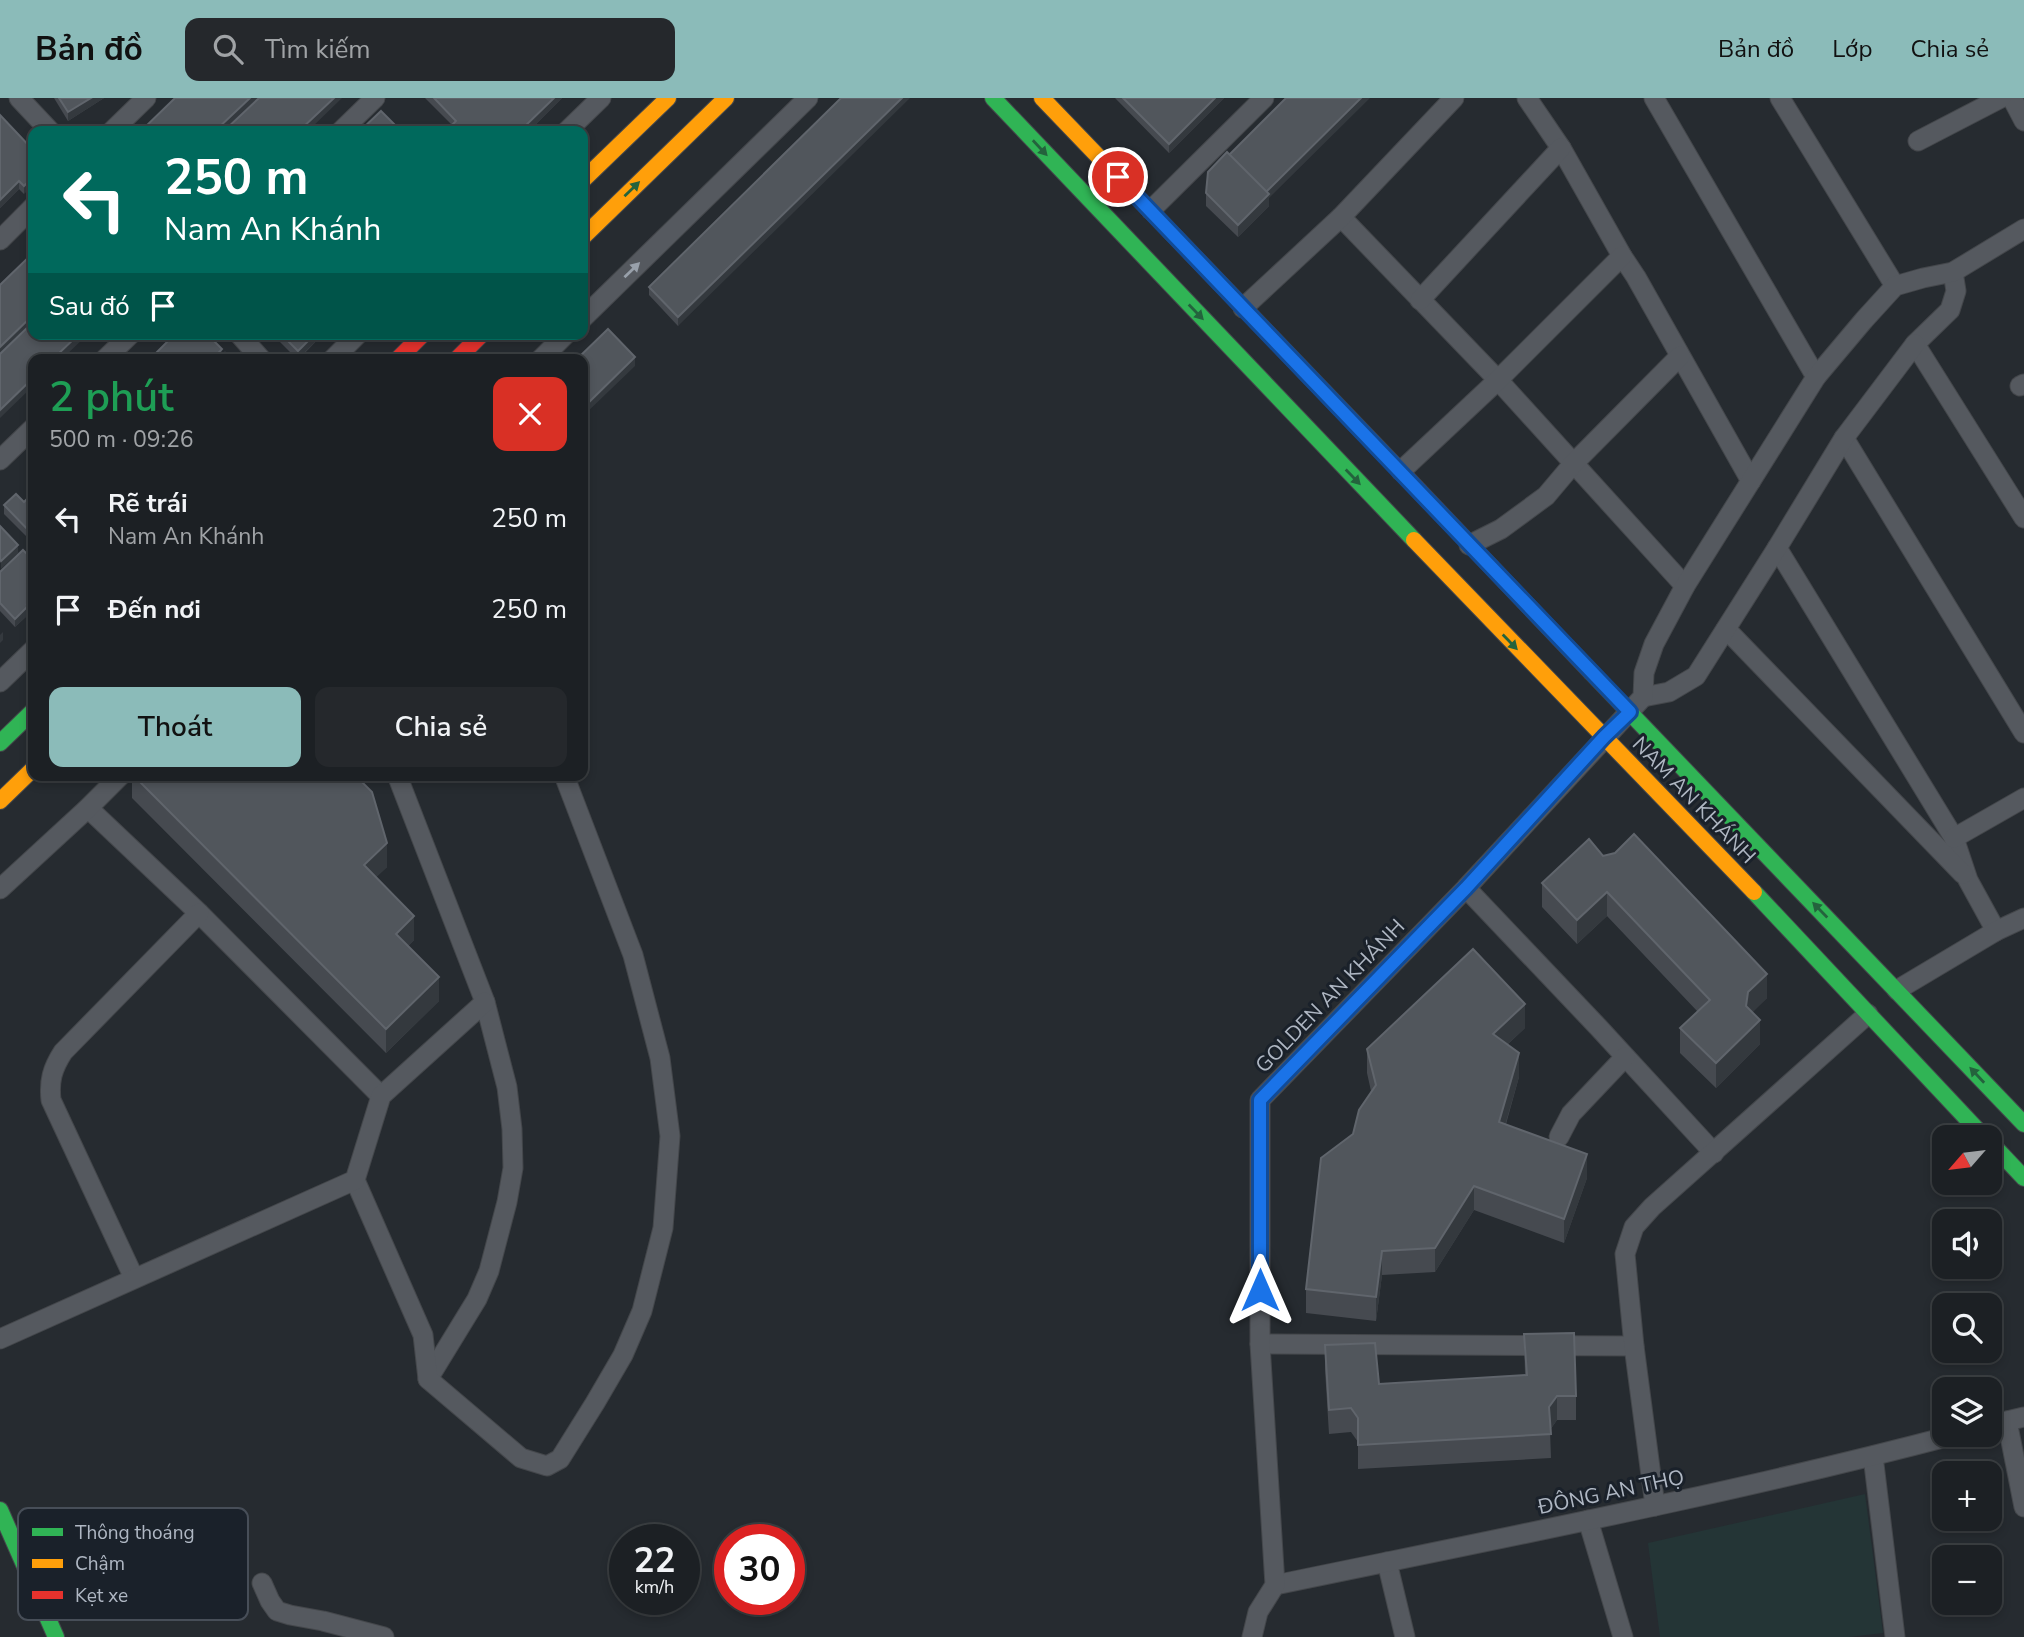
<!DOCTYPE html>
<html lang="vi">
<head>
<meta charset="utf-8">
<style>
	:root { --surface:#1c2024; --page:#25282c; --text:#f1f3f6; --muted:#a0a3a6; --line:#3a3e41; --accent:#8bbbb9 }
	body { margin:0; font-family:"Nunito Sans",sans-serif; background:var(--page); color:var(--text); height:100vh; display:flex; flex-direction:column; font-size:26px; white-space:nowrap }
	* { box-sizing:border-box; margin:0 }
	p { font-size:23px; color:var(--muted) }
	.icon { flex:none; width:38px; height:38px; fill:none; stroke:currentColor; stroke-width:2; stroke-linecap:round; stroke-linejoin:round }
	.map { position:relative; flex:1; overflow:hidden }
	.sheet { position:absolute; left:28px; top:256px; width:560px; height:427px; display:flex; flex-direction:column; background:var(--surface); border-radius:14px; box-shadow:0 4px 10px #0003,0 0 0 2px var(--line) }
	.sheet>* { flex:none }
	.top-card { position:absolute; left:28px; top:28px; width:560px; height:214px; border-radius:14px; box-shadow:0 4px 10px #0003,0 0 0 2px var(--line); background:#00695c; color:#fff; overflow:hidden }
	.needle { width:46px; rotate:242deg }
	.tools { position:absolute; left:1932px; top:1027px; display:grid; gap:14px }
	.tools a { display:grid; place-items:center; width:70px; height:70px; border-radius:14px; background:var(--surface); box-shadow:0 4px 10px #0003,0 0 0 2px var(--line); font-size:35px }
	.speed { position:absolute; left:609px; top:1426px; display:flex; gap:14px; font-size:35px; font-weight:700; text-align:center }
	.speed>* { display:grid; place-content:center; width:91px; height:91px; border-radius:50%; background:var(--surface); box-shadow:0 4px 10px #0003,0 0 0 2px var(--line); line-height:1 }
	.speed small { font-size:18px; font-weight:400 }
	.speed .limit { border:10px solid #d22; background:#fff; color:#111 }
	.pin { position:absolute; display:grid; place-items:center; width:60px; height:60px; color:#fff; margin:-30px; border:4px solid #fff; border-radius:50%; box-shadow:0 2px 7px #0007 }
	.me { position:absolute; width:77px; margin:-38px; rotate:0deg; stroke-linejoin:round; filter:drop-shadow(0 0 5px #0008) }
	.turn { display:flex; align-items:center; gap:24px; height:147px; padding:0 21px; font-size:32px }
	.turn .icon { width:91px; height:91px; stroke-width:2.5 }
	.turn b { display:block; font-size:49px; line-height:60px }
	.then { display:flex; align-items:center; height:66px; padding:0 21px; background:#0003; gap:14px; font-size:26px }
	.round { display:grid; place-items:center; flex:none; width:74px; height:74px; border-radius:14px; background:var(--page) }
	.headline { display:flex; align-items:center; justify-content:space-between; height:119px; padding:0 21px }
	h1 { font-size:42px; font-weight:600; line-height:52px; color:#1e9e55 }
	.action { display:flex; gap:14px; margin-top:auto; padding:14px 21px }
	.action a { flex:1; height:80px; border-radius:14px; background:var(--accent); color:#111; font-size:28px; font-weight:600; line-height:80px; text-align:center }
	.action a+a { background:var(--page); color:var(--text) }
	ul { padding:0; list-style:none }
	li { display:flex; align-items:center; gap:21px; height:91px; padding:0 21px }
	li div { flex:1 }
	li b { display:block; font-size:26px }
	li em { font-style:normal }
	header { display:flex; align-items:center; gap:42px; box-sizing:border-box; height:98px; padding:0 35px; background:var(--accent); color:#111 }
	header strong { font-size:33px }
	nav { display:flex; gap:38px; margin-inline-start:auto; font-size:24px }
	.search { width:490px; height:63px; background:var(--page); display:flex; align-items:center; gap:18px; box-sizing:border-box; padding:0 24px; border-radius:14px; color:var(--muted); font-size:26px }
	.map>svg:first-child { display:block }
	.green { fill:#243536 }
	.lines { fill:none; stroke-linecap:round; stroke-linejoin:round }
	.street-casing { stroke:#44474b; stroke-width:21 }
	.fast-casing { stroke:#44474b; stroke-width:18 }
	.slow-casing { stroke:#44474b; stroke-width:18 }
	.jam-casing { stroke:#44474b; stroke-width:18 }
	.street { stroke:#55595f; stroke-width:19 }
	.fast { stroke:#30b455; stroke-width:16 }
	.slow { stroke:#ff9f0a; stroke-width:16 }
	.jam { stroke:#e5322d; stroke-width:16 }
	.wall { fill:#464a50 }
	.shaded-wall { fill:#34393e }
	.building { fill:#51565c; stroke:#60656c; stroke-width:2 }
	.oneway { fill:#24633d }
	.oneway2 { fill:#98a0aa }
	.route-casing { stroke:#114b97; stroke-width:18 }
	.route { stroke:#1a73e8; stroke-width:12 }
	.labels { text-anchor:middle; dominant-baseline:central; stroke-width:6; stroke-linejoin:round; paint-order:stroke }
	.street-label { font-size:21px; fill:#afb7c3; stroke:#1a212a }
	.key { fill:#1a212a; stroke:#474e58; stroke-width:2 }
	.key-label { font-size:19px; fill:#afb7c3 }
</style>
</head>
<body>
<header>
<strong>Bản đồ</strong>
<div class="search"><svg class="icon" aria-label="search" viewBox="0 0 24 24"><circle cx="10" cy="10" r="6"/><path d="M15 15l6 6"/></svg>Tìm kiếm</div>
<nav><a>Bản đồ</a><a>Lớp</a><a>Chia sẻ</a></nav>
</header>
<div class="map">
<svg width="2024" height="1539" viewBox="0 0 2024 1539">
	<rect width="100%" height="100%" fill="#262b30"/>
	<path class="green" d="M1865,1396L1883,1535L1849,1539H1660L1648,1445Z"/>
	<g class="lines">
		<defs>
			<g id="street">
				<path d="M19,0L50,33"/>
				<path d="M1527,0L1561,50L1622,158L1636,179L1751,383"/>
				<path d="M1654,0L1816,279"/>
				<path d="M1780,0L1895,188"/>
				<path d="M2012,0L2024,23"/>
				<path d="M112,33L146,0"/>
				<path d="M341,33L375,0"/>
				<path d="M567,33L601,0"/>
				<path d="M1918,43L2001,0"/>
				<path d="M1151,112L1264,0"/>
				<path d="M1341,119L1498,282L1685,488"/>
				<path d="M0,142L33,109"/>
				<path d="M1953,174L1956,193L1950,212L1915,246L2024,420"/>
				<path d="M1420,202L1561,50"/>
				<path d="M1243,210L1341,119L1454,0"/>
				<path d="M583,220L808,0"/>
				<path d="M239,236L261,261"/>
				<path d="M105,261L131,236"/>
				<path d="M333,261L358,236"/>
				<path d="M541,261L566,236"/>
				<path d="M2020,288L2024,286"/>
				<path d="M1844,340L2024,635"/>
				<path d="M0,362L33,330"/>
				<path d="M1401,373L1498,282L1622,158"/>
				<path d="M1469,447L1501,431L1546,398L1573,366L1680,258"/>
				<path d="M1777,450L1954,740L1968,782L1996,833"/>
				<path d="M1726,531L1963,776"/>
				<path d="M0,584L33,552"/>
				<path d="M1643,599L1669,594L1696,578L1777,450L1844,340L1915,246"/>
				<path d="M397,677L485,904L507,989L512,1031L513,1070L507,1104L489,1173L477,1201L428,1281"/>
				<path d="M88,710L199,815L381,998"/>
				<path d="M1954,740L2024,700"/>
				<path d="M1466,790L1599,930L1714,1055"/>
				<path d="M0,791L88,710L121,677"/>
				<path d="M1897,892L1996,833L2024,820"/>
				<path d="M1559,1039L1571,1016L1625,959"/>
				<path d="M355,1082L423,1237L428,1281L521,1360L547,1368L560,1361L595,1305L623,1257L642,1213L663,1130L670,1038L660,960L633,857L564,677"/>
				<path d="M134,1180L51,1002C49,983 52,971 63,954L199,815"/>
				<path d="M0,1241L355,1082L381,998L485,904"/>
				<path d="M1260,1246L1634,1248"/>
				<path d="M2007,1323L2024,1409"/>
				<path d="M1990,1327L2024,1319"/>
				<path d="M1873,1358L1895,1539"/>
				<path d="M1655,1408L1634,1248L1625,1156L1634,1129L1652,1109L1868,916"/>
				<path d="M1588,1422L1623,1539"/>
				<path d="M1387,1464L1405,1539"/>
				<path d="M262,1485L270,1503L277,1513L290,1517L323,1523L384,1539"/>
				<path d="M1275,1487C1502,1440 1730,1396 1954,1337"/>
				<path d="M1252,1539L1258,1514L1275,1487L1260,1246V1002L1466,790L1643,599L1644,575L1654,546L1685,488L1816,279L1864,222L1895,188L1923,180L1953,174L2024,131"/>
			</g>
			<g id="fast">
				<path d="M993,0L1414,442"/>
				<path d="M1591,574L2024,1026"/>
				<path d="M0,645L33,613"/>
				<path d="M1754,794L1985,1040"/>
				<path d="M1990,1044L2024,1080"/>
				<path d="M0,1412L56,1539"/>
			</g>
			<g id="slow">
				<path d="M1042,0L1406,379"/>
				<path d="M583,82L668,0"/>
				<path d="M583,139L726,0"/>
				<path d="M1414,442L1754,794"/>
				<path d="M0,703L33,671"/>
			</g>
			<g id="jam">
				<path d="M398,261L423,236"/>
				<path d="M457,261L482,236"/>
				<path d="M1406,379L1591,574"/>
			</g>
		</defs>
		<use href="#street" class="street-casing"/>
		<use href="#fast" class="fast-casing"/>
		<use href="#slow" class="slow-casing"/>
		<use href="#jam" class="jam-casing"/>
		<use href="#street" class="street"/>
		<use href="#fast" class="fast"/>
		<use href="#slow" class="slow"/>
		<use href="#jam" class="jam"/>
	</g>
	<g class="wall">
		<path d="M54,0H104L68,23Z"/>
		<path d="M425,0H562L529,33H446L452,27Z"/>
		<path d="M841,0L678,228L649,197V189Z"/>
		<path d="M1115,0H1224L1169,55Z"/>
		<path d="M0,17L33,52L24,96L19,91L0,110Z"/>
		<path d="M1206,95L1269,100V108L1238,139L1206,108Z"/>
		<path d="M277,236H323L299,261H297L277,241Z"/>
		<path d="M33,380V445L4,416V407L24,404L32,396L29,393V384Z"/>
		<path d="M0,474L29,512V516L15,529L0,513Z"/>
		<path d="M132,677H355L387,769L376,779L414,842L408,848L439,903L386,955L132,700Z"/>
		<path d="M1603,758L1767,900L1752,914L1760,946L1716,990L1680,955V930L1698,914L1607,818L1577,846L1542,809V785Z"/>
		<path d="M1525,930L1507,947L1519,979L1506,1026L1587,1080L1564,1145L1474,1112L1435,1174L1382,1177L1376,1223L1306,1215V1191L1353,1036L1371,993L1367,975V951Z"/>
		<path d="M1524,1236L1576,1298V1322H1557L1550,1332L1551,1360L1358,1371V1344L1351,1334L1329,1336L1325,1272V1247L1379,1286L1525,1277Z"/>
	</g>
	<g class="shaded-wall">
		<path d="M91,0H104L68,23V14Z"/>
		<path d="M250,0H258L224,33H215Z"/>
		<path d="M334,0H342L308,33H299Z"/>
		<path d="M554,0H562L529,33H520Z"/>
		<path d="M902,0H910L678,228V219Z"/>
		<path d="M1215,0H1224L1169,55V46Z"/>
		<path d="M1361,0H1370L1269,100V108L1238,139V127L1264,96Z"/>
		<path d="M33,79V88L24,96V88Z"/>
		<path d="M19,83V91L0,110V102Z"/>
		<path d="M33,217V226L0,258V249Z"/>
		<path d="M79,236H88L62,261H53Z"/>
		<path d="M315,236H323L298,261V253Z"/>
		<path d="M222,251L221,261H213Z"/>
		<path d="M635,259V268L583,318V310Z"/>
		<path d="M33,280V288L0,320V312Z"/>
		<path d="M18,447V455L1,471V463Z"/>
		<path d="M33,499V507L29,512V516L15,529V521L27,506Z"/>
		<path d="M3,534V542L0,545V537Z"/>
		<path d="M387,745V769L364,791V767Z"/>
		<path d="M1607,794V818L1577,846V822Z"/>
		<path d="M414,818V842L396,860V836Z"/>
		<path d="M1767,876V900L1748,919L1746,908L1748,894Z"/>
		<path d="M439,879V903L386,955V931Z"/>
		<path d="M1525,906V930L1493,960V936Z"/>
		<path d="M1760,922V946L1716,990V965Z"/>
		<path d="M1519,955V979L1499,1048V1024Z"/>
		<path d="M1587,1056V1080L1564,1145V1121Z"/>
		<path d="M1474,1088V1112L1435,1174V1150Z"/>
		<path d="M1382,1153V1177L1376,1223V1199Z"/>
		<path d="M1557,1298V1322L1549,1333V1309Z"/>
	</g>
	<g class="building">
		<path d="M59,0H91L68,14Z"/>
		<path d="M175,0H250L215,33H141Z"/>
		<path d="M259,0H334L299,33H224Z"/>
		<path d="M434,0H554L520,33H446L456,23Z"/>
		<path d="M841,0H902L678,219L649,189Z"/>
		<path d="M1123,0H1215L1169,46Z"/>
		<path d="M1286,0H1361L1266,94L1229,57Z"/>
		<path d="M381,13L401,33H360Z"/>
		<path d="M0,17L33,52V79L24,88L19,83L0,102Z"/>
		<path d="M1227,54L1269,96L1238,127L1206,95L1208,74Z"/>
		<path d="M33,155V217L0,249V187Z"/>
		<path d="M33,224V236H79L53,261H33V280L0,312V256Z"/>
		<path d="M608,231L635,259L583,310V261H577Z"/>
		<path d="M175,236H207L222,251L213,261H199L196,258L193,261H156L153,258Z"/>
		<path d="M281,236H315L298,253Z"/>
		<path d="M225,255L231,261H219Z"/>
		<path d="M33,380V388L29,384Z"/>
		<path d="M33,395V437L4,407L16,396L24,404Z"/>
		<path d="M0,428L18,447L1,463L0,461Z"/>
		<path d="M23,452L33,462V499L27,506L29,507L15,521L0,505V474Z"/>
		<path d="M133,677H355L372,694L387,745L364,767L414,818L396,836L439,879L386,931Z"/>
		<path d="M1634,736L1767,876L1748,894L1746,908L1760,922L1716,965L1680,930L1710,902L1607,794L1577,822L1542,785L1589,741L1603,758L1615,755Z"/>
		<path d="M1473,851L1525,906L1493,936L1519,955L1499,1024L1587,1056L1564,1121L1474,1088L1435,1150L1382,1153L1376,1199L1306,1191L1321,1060L1353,1036L1359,1012L1376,987L1367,951Z"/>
		<path d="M1574,1235L1576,1298H1557L1549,1309L1551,1336L1358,1347V1320L1351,1310L1329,1312L1325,1247L1375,1245L1379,1286L1527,1277L1524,1236Z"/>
	</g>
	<defs><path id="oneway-solid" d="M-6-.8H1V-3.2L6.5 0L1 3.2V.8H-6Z" transform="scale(1.75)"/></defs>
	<g class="oneway">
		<use href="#oneway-solid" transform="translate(1040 50) rotate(47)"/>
		<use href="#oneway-solid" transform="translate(632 91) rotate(-44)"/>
		<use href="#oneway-solid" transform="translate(1196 214) rotate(46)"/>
		<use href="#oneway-solid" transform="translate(1353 379) rotate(46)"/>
		<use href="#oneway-solid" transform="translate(1510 544) rotate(46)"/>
		<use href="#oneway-solid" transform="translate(1820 812) rotate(-134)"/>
		<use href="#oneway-solid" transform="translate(1977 977) rotate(-133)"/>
	</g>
	<use class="oneway2" href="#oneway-solid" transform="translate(632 172) rotate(-44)"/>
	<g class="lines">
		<defs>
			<path id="route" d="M1118,79L1630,614L1604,639L1466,790L1260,1002V1192"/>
		</defs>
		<use href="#route" class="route-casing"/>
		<use href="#route" class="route"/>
	</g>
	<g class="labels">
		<g class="street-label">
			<text transform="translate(1694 702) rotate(46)">NAM AN KHÁNH</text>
			<text transform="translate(1330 898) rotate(-46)">GOLDEN AN KHÁNH</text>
			<text transform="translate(1611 1394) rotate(-12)">ĐÔNG AN THỌ</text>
		</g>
	</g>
	<rect x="18" y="1410" width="230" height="112" rx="10" class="key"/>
	<rect x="32" y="1430" width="31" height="8" fill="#30b455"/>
	<rect x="32" y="1461" width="31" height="9" fill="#ff9f0a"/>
	<rect x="32" y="1493" width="31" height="8" fill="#e5322d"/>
	<g class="key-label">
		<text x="75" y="1441">Thông thoáng</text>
		<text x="75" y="1472">Chậm</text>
		<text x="75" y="1504">Kẹt xe</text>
	</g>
</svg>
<div class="tools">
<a><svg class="needle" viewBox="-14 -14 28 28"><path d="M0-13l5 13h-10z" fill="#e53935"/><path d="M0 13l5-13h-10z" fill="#a0a3a6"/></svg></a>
<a><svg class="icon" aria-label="sound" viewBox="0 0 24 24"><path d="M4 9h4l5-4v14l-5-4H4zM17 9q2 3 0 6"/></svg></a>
<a><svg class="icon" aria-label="search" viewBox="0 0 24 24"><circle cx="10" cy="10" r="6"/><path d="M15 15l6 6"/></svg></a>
<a><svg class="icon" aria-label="layers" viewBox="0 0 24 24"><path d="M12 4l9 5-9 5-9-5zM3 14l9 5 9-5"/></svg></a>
<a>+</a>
<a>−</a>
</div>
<div class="speed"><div>22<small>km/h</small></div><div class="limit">30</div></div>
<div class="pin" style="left:1118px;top:79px;background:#d93025"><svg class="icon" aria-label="arrive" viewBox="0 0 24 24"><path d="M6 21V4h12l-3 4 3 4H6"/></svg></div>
<svg class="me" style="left:1260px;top:1192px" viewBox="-20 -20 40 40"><path d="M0-17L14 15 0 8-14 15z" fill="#1a73e8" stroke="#fff" stroke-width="4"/></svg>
<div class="top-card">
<div class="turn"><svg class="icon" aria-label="left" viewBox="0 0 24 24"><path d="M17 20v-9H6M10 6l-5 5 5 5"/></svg><div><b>250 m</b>Nam An Khánh</div></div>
<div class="then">Sau đó<svg class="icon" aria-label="arrive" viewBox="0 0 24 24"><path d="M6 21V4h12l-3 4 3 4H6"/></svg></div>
</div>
<section class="sheet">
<div class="headline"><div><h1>2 phút</h1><p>500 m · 09:26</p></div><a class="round" style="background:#d93025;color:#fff"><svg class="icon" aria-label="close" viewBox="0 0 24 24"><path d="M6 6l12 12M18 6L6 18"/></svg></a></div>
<ul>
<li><svg class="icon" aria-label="left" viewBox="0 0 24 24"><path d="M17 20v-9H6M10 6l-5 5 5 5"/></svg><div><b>Rẽ trái</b><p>Nam An Khánh</p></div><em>250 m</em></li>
<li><svg class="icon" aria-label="arrive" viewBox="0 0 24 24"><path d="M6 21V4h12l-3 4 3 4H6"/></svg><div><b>Đến nơi</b></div><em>250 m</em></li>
</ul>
<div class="action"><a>Thoát</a><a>Chia sẻ</a></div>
</section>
</div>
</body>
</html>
